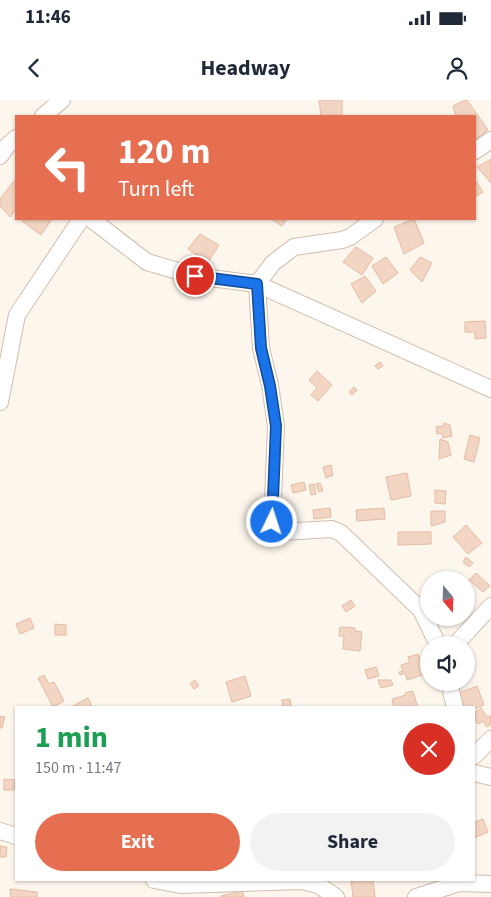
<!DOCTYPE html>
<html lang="en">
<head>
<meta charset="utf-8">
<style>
	:root { --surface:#fff; --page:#f2f2f3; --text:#1f2937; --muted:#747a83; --accent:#e76f51 }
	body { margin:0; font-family:"Source Sans 3",sans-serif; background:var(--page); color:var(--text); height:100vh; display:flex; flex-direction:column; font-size:19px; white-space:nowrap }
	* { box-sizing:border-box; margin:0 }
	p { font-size:16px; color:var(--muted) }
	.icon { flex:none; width:28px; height:28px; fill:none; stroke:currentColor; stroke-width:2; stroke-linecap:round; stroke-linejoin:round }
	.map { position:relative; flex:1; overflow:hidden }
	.panel { position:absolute; left:15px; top:606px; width:460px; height:175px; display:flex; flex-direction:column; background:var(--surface); border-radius:0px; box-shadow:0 1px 4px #0004 }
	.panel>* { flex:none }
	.hud { position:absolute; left:15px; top:15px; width:461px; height:105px; border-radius:0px; box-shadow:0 1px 4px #0004; background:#e76f51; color:#fff; overflow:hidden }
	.needle { width:32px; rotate:161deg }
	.buttons { position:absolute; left:420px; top:471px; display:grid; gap:10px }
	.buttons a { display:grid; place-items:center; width:55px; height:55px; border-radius:50%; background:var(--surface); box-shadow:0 1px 4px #0004; font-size:25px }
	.pin { position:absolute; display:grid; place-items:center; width:42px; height:42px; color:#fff; margin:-21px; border:2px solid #fff; border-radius:50%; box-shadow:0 1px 5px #0007 }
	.me { position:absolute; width:55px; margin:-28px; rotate:4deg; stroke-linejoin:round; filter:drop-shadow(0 0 4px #0008) }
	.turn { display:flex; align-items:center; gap:18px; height:105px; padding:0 20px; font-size:22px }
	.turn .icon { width:65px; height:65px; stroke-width:2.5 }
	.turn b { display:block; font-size:35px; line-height:42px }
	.round { display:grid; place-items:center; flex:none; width:52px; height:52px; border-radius:26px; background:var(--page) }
	.summary { display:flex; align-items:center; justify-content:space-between; height:85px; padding:0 20px }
	h1 { font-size:30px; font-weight:700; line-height:38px; color:#1e9e55 }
	.button { display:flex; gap:10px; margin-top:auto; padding:10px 20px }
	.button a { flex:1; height:58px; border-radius:30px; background:var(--accent); color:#fff; font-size:20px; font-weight:700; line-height:58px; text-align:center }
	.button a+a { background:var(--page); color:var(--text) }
	.status { display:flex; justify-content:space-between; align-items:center; height:35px; padding:0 25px; background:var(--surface); direction:ltr }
	.status svg { height:14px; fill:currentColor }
	header { display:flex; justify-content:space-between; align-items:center; height:65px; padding:0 20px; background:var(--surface); font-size:22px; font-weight:700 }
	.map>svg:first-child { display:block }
	.building { fill:#f3d5c3; stroke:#e6bba3 }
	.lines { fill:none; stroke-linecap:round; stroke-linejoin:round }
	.minor-casing { stroke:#d1beb0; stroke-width:18 }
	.minor { stroke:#fff; stroke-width:16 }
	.route-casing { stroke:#114b97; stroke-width:12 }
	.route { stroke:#1a73e8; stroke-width:9 }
</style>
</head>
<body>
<div class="status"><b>11:46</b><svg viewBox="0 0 49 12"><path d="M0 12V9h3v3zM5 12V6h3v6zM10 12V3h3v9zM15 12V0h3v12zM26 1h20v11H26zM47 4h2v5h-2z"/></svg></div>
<header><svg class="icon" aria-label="back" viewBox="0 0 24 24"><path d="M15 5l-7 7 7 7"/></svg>Headway<svg class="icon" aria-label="person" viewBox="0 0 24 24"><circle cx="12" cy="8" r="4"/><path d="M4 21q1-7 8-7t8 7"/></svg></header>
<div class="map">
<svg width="491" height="797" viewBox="0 0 491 797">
	<rect width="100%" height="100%" fill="#fdf6ec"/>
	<g class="building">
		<path d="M319,0H342V16H321Z"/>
		<path d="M465,0H467L488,30L475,40V16H456L453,6Z"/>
		<path d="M491,59V83L477,67Z"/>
		<path d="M475,80L483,92L475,97Z"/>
		<path d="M14,81L16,83V109L10,117L0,106V99Z"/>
		<path d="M24,119H52L41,135L22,121Z"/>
		<path d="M271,119H287L282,126Z"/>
		<path d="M414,119L424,143L404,154L394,127Z"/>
		<path d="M200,134L219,145L208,162L188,149Z"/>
		<path d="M356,147L373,158L362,175L343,162Z"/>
		<path d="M386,157L398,173L383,184L372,166Z"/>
		<path d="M420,157L432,163L422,182L410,170Z"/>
		<path d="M365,176L376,191L362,203L351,184Z"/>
		<path d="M485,221L486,238L475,239V232H465V222Z"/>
		<path d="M380,262L383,266L378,269L375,266Z"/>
		<path d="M317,271L332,285L318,301L311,295L317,288L309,280Z"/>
		<path d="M354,287L357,290L352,295L349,292Z"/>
		<path d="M444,323L450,325L452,336L443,338L442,333L437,334L436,327L443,326Z"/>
		<path d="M470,335L480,338L474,362L464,359Z"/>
		<path d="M440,339L448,342L451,355L439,359Z"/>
		<path d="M331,365L333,375L326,378L323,367Z"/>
		<path d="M407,373L411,396L391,400L386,377Z"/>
		<path d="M304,382L306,390L293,393L291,385Z"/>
		<path d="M320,383L323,391L319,392L316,384Z"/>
		<path d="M314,384L316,394L311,395L309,385Z"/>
		<path d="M435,390L446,391L445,404L435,403Z"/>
		<path d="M330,408L331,417L314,419L313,410Z"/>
		<path d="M384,408L385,419L357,421L356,410Z"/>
		<path d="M431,411H445V422L431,426Z"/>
		<path d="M289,415L291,419L286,421L284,417Z"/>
		<path d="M466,425L482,443L468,454L453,437Z"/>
		<path d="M398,432H431V444L398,445Z"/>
		<path d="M466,457L473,463L469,467L463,462Z"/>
		<path d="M476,473L490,486L483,492L469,480Z"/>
		<path d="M351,500L355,506L346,512L342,506Z"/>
		<path d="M30,518L34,528L20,534L16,524Z"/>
		<path d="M55,524L66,525V535H55Z"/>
		<path d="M340,527L355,528V531L362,532L360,551L343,549L344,536H339Z"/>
		<path d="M418,554L425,574L407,580L405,573L400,575L399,572L403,571L401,565L410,562L408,557Z"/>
		<path d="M376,567L379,576L368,579L365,570Z"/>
		<path d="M44,575L49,584L54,582L64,601L53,607L38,578Z"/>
		<path d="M245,576L251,596L232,602L226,582Z"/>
		<path d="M195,580L199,586L194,589L190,584Z"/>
		<path d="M378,580H391L393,585L381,588Z"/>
		<path d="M477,586L484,605L474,609V608H465L459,593Z"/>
		<path d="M413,591L418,608H394L392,599L406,595L405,593Z"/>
		<path d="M88,598L93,608H71V607Z"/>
		<path d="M290,599L291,607L299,608H283L282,600Z"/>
		<path d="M481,608L487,617L491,616V624L487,627L483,621L478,624L474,618V613Z"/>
		<path d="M0,616L5,617L2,628H0Z"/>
		<path d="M4,679L15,680L14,690H4Z"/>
		<path d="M483,719L488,732L474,738V722Z"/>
		<path d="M0,746L7,747L6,757H0Z"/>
		<path d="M351,780H373L375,797H353Z"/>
		<path d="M10,789L37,792V797H11Z"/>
		<path d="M242,791L244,797H221V796Z"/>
	</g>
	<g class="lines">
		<defs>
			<g id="minor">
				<path d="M43,16L62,0"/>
				<path d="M475,51L491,40"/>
				<path d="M0,56L7,46L16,38"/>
				<path d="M91,119L147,162L195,176L257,184L491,289"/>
				<path d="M375,119L350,137L342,140L294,147L273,163L257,184L261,248L270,285L276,326L272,422L275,428L280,432L332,429L341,433L421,510L438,545"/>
				<path d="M0,302L17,215L81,119"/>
				<path d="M455,545L491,506"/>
				<path d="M449,582L455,608"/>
				<path d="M474,656L491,639"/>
				<path d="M474,673L491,677"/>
				<path d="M0,731L16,736"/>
				<path d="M154,780L180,785L302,781L318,785L336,797"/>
				<path d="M416,797L459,783L491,784"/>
			</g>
		</defs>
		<use href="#minor" class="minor-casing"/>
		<use href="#minor" class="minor"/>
	</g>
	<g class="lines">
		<defs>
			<path id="route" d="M195,176L257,184L261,248L270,286L276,326L272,422"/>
		</defs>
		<use href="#route" class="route-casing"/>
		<use href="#route" class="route"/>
	</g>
</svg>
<div class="buttons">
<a><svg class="needle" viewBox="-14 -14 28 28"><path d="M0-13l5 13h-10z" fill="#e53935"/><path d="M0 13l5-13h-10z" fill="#747a83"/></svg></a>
<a><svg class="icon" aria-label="sound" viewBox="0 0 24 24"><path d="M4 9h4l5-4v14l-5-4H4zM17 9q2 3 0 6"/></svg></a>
</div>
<div class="pin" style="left:195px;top:176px;background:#d93025"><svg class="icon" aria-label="arrive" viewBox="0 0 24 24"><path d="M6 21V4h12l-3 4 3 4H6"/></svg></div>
<svg class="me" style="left:272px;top:422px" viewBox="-20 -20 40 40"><circle r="17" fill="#1a73e8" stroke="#fff" stroke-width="3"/><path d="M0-11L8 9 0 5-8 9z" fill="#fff"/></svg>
<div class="hud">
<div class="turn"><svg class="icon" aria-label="left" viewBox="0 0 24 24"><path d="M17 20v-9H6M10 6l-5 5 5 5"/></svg><div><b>120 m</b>Turn left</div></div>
</div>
<section class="panel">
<div class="summary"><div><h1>1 min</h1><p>150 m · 11:47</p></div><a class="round" style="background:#d93025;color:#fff"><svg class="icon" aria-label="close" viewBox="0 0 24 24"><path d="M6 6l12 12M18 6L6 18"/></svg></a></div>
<div class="button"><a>Exit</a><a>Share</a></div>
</section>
</div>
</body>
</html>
